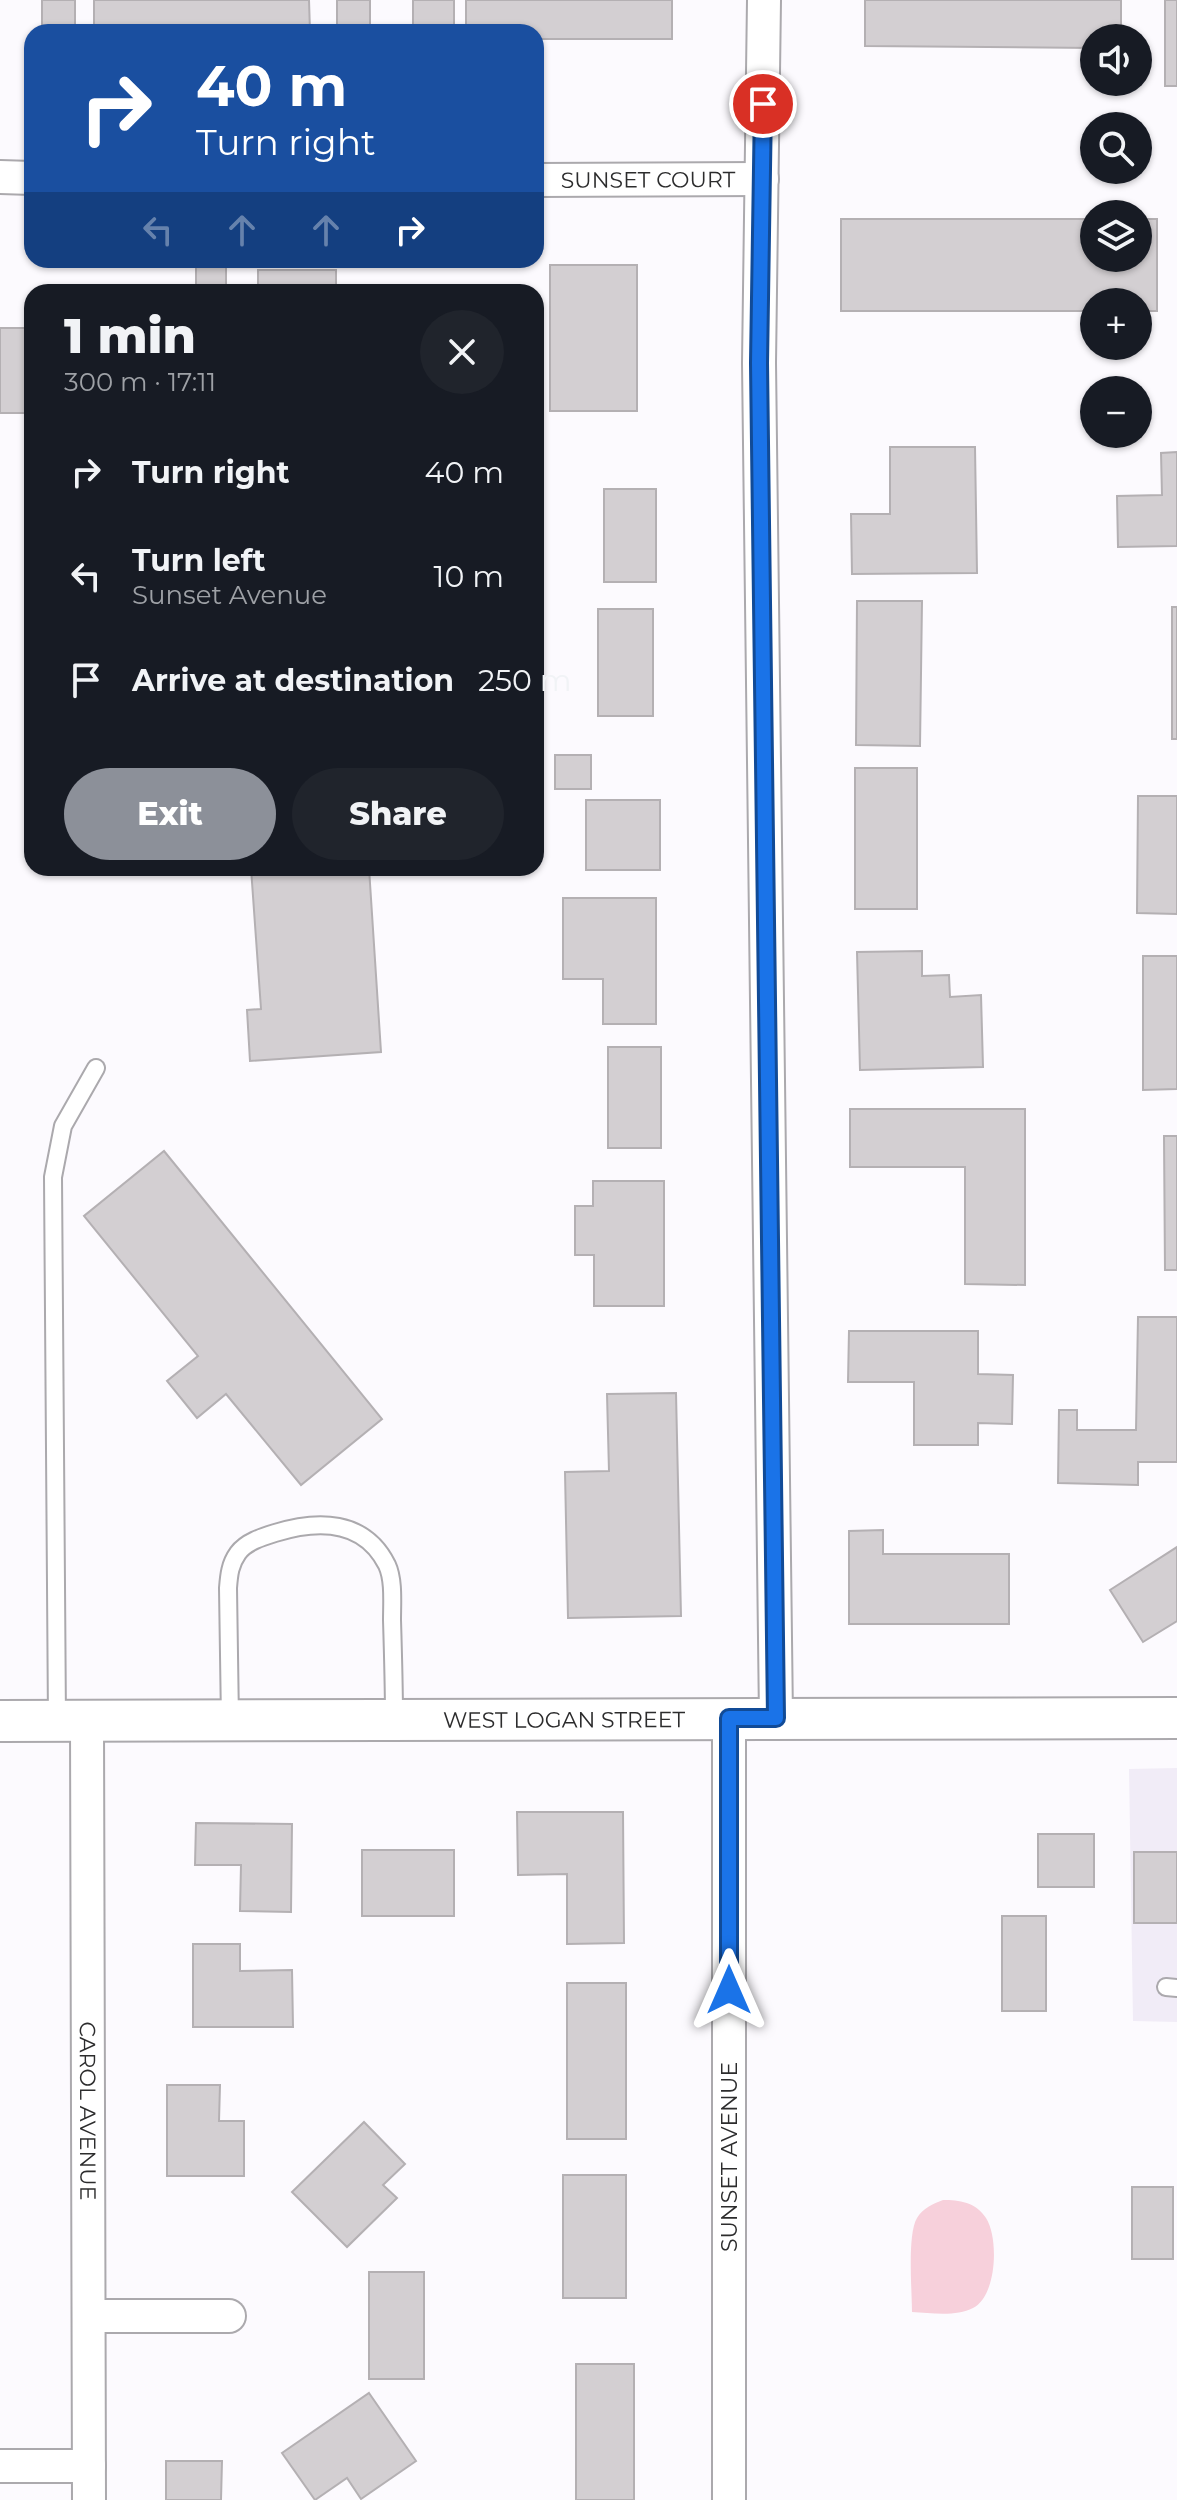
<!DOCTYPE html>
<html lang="en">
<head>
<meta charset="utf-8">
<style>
	:root { --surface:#171b24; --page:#20242c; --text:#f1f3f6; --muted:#9ea1a6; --accent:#8c9099 }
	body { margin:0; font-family:Montserrat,sans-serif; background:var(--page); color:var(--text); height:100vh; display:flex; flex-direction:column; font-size:30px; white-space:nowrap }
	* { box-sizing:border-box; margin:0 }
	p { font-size:26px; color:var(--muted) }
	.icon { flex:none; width:44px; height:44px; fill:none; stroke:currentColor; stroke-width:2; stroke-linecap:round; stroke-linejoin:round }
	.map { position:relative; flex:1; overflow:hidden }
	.details { position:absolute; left:24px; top:284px; width:520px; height:592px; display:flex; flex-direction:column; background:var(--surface); border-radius:24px; box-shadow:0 2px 6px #0004 }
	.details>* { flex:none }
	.guide { position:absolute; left:24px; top:24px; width:520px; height:244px; border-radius:24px; box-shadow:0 2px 6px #0004; background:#1a4fa0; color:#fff; overflow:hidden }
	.buttons { position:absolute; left:1080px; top:24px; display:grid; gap:16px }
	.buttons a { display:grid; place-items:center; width:72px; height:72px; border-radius:50%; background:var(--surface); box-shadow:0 2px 6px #0004; font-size:40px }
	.pin { position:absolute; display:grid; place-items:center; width:68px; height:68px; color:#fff; margin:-34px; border:4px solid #fff; border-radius:50%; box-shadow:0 2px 8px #0007 }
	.me { position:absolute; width:88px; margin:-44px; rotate:0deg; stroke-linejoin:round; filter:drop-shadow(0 0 6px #0008) }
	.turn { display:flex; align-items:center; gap:28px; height:168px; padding:0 40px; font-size:36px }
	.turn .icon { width:104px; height:104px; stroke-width:2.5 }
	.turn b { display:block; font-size:56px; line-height:68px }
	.lanes { display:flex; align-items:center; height:76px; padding:0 40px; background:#0003; justify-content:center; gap:40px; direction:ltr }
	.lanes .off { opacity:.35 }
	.round { display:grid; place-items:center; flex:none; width:84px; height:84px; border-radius:42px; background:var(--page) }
	.headline { display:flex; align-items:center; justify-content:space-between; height:136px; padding:0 40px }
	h1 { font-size:48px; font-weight:800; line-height:60px }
	.primary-button { display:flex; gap:16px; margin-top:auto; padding:16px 40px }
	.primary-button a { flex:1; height:92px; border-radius:48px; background:var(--accent); color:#fff; font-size:32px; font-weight:800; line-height:92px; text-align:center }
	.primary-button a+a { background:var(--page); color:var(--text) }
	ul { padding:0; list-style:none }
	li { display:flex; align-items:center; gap:24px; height:104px; padding:0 40px }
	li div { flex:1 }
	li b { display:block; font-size:30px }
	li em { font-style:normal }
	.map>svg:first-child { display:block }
	.built { fill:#f1ecf7 }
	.green { fill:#f7d0db }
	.building { fill:#d3cfd2; stroke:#b4b0b3; stroke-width:2 }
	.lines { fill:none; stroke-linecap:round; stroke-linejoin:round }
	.service-casing { stroke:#aba9ad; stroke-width:20 }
	.minor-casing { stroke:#aba9ad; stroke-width:36 }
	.tertiary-casing { stroke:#aba9ad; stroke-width:44 }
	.service { stroke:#fff; stroke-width:16 }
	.minor { stroke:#fff; stroke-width:32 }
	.tertiary { stroke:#fff; stroke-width:40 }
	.route-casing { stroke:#114b97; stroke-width:20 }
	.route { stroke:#1a73e8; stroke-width:14 }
	.labels { text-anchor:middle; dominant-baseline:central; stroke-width:6; stroke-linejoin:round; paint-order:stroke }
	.street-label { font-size:22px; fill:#2c2c2d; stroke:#fff }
</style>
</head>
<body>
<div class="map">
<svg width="1177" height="2500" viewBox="0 0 1177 2500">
	<rect width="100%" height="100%" fill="#fcfafe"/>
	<path class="built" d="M1177,1768V2022L1133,2021L1129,1769Z"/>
	<path class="green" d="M943,2200C959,2200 976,2202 986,2218C999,2238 997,2296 973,2308C956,2317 931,2313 912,2312C912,2290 907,2235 917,2218C923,2208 933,2204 943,2200Z"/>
	<g class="building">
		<rect x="42" y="0" width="33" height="32"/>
		<path d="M94,0H309L310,32H94Z"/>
		<rect x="337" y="0" width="33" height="32"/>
		<rect x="413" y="0" width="41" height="32"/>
		<path d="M466,0H672V39H536V32H466Z"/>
		<path d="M865,0H1121V38H1094V48L865,46Z"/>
		<rect x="1165" y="0" width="12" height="86"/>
		<path d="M841,219H1094V258H1138V219H1157V311H1138V302H1094V311H841Z"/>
		<rect x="550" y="265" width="87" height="146"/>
		<rect x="196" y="266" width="30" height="26"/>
		<rect x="258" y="270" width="78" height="22"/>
		<rect x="0" y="328" width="32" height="85"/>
		<path d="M890,447H975L977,573L852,574L851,514H890Z"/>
		<path d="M1177,452V546L1118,547L1117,496L1162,495L1161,453Z"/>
		<rect x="604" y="489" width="52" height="93"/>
		<path d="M857,601H922L920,746L856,745Z"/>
		<rect x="1172" y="607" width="5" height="132"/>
		<rect x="598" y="609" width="55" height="107"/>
		<rect x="555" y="755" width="36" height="34"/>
		<rect x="855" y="768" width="62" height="141"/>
		<path d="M1138,796H1177V914L1137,913Z"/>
		<rect x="586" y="800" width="74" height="70"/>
		<path d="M251,868H369L381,1052L250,1061L247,1010L261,1009Z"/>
		<path d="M563,898H656V1024H603V979H563Z"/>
		<path d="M922,951V976L949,975L950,997L981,995L983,1067L860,1070L857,952Z"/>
		<path d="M1143,956H1177V1089L1143,1090Z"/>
		<rect x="608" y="1047" width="53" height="101"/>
		<path d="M850,1109H1025V1285L965,1284V1167H850Z"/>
		<path d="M1164,1136H1177V1270H1165Z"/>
		<path d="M164,1151L382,1419L301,1485L226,1394L197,1418L167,1381L198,1356L84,1216Z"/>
		<path d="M593,1181H664V1306H594V1255H575V1206H593Z"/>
		<path d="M1138,1317H1177V1462H1138V1485L1058,1483L1059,1410H1077V1430H1136Z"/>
		<path d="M849,1331H978V1374L1013,1375L1012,1424L978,1423V1445H914V1382H848Z"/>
		<path d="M676,1393L681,1616L568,1618L565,1472L609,1471L607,1394Z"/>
		<path d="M883,1530V1554H1009V1624H849V1531Z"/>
		<path d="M1177,1547V1621L1143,1642L1110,1590Z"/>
		<path d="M517,1812H623L624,1943L567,1944V1874L518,1875Z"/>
		<path d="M196,1823L292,1824L291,1912L240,1911L241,1865H195Z"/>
		<rect x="1038" y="1834" width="56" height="53"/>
		<rect x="362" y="1850" width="92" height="66"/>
		<rect x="1134" y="1852" width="43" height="71"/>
		<rect x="1002" y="1916" width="44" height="95"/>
		<path d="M193,1944H240V1971L292,1970L293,2027H193Z"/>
		<rect x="567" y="1983" width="59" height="156"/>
		<path d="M167,2085H220L219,2121H244V2176H167Z"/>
		<path d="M364,2122L405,2164L383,2185L397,2198L347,2247L292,2192Z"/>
		<rect x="563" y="2175" width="63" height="123"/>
		<rect x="1132" y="2187" width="41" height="72"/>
		<rect x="369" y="2272" width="55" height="107"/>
		<rect x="576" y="2364" width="58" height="136"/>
		<path d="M369,2393L416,2461L361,2499L347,2478L315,2500L282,2453Z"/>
		<path d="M166,2461H222L221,2500H166Z"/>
	</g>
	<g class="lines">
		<defs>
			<g id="service">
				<path d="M57,1721L53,1177L63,1126L96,1068"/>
				<path d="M230,1721L228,1588C229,1575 230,1564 238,1553C246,1542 262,1537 275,1533C317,1520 364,1519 387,1565C394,1580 392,1603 392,1620C393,1653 394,1686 394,1718"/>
				<path d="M1166,1987L1177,1988"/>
			</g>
			<g id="minor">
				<path d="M764,0L759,363L776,1718"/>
				<path d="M0,177L32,178"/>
				<path id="s1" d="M536,180L762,179"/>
				<path d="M729,1718V2500"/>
				<path id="s2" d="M87,1721L89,2500"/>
				<path d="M90,2316H229"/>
				<path d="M0,2466H89"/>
			</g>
			<g id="tertiary">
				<path id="s3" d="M0,1721L1177,1718"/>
			</g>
		</defs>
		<use href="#service" class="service-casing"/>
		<use href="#minor" class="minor-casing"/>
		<use href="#tertiary" class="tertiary-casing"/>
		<use href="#service" class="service"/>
		<use href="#minor" class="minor"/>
		<use href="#tertiary" class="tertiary"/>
	</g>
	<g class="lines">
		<defs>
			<path id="route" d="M729,1990V1718H776L759,363L763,104"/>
		</defs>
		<use href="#route" class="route-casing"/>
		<use href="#route" class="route"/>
	</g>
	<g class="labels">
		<g class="street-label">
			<text stroke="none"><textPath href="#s1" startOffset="112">SUNSET COURT</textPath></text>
			<text stroke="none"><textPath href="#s3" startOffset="564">WEST LOGAN STREET</textPath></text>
			<text stroke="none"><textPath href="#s2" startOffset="390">CAROL AVENUE</textPath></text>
			<text transform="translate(729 2157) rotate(-90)">SUNSET AVENUE</text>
		</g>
	</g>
</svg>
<div class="buttons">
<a><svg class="icon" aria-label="sound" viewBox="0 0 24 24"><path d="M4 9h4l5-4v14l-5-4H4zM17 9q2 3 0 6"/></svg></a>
<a><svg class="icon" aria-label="search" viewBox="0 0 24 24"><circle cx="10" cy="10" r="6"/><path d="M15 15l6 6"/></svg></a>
<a><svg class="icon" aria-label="layers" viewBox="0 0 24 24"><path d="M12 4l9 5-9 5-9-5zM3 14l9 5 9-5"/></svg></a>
<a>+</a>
<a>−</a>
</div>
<div class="pin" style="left:763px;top:104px;background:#d93025"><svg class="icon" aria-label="arrive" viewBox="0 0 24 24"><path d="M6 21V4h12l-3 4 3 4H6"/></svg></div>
<svg class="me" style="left:729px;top:1990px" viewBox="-20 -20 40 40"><path d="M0-17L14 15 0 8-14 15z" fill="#1a73e8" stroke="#fff" stroke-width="4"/></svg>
<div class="guide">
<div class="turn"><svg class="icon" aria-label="right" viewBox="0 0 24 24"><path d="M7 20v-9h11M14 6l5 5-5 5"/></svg><div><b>40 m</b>Turn right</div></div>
<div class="lanes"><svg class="icon off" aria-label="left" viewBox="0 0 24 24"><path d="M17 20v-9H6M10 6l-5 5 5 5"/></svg><svg class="icon off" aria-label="ahead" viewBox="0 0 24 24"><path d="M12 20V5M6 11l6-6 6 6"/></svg><svg class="icon off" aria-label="ahead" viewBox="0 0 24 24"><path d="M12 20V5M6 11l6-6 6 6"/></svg><svg class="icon" aria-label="right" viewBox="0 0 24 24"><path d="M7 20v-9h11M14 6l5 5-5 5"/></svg></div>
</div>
<section class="details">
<div class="headline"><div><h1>1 min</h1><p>300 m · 17:11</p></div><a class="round"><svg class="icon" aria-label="close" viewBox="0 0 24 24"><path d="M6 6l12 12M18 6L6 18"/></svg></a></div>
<ul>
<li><svg class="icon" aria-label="right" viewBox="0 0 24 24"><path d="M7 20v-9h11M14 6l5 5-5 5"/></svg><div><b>Turn right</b></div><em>40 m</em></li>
<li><svg class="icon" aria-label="left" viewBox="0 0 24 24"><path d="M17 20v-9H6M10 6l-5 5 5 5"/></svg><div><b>Turn left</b><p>Sunset Avenue</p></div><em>10 m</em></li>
<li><svg class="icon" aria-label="arrive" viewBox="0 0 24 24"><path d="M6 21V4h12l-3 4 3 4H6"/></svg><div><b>Arrive at destination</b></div><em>250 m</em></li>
</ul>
<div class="primary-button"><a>Exit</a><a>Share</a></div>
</section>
</div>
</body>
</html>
